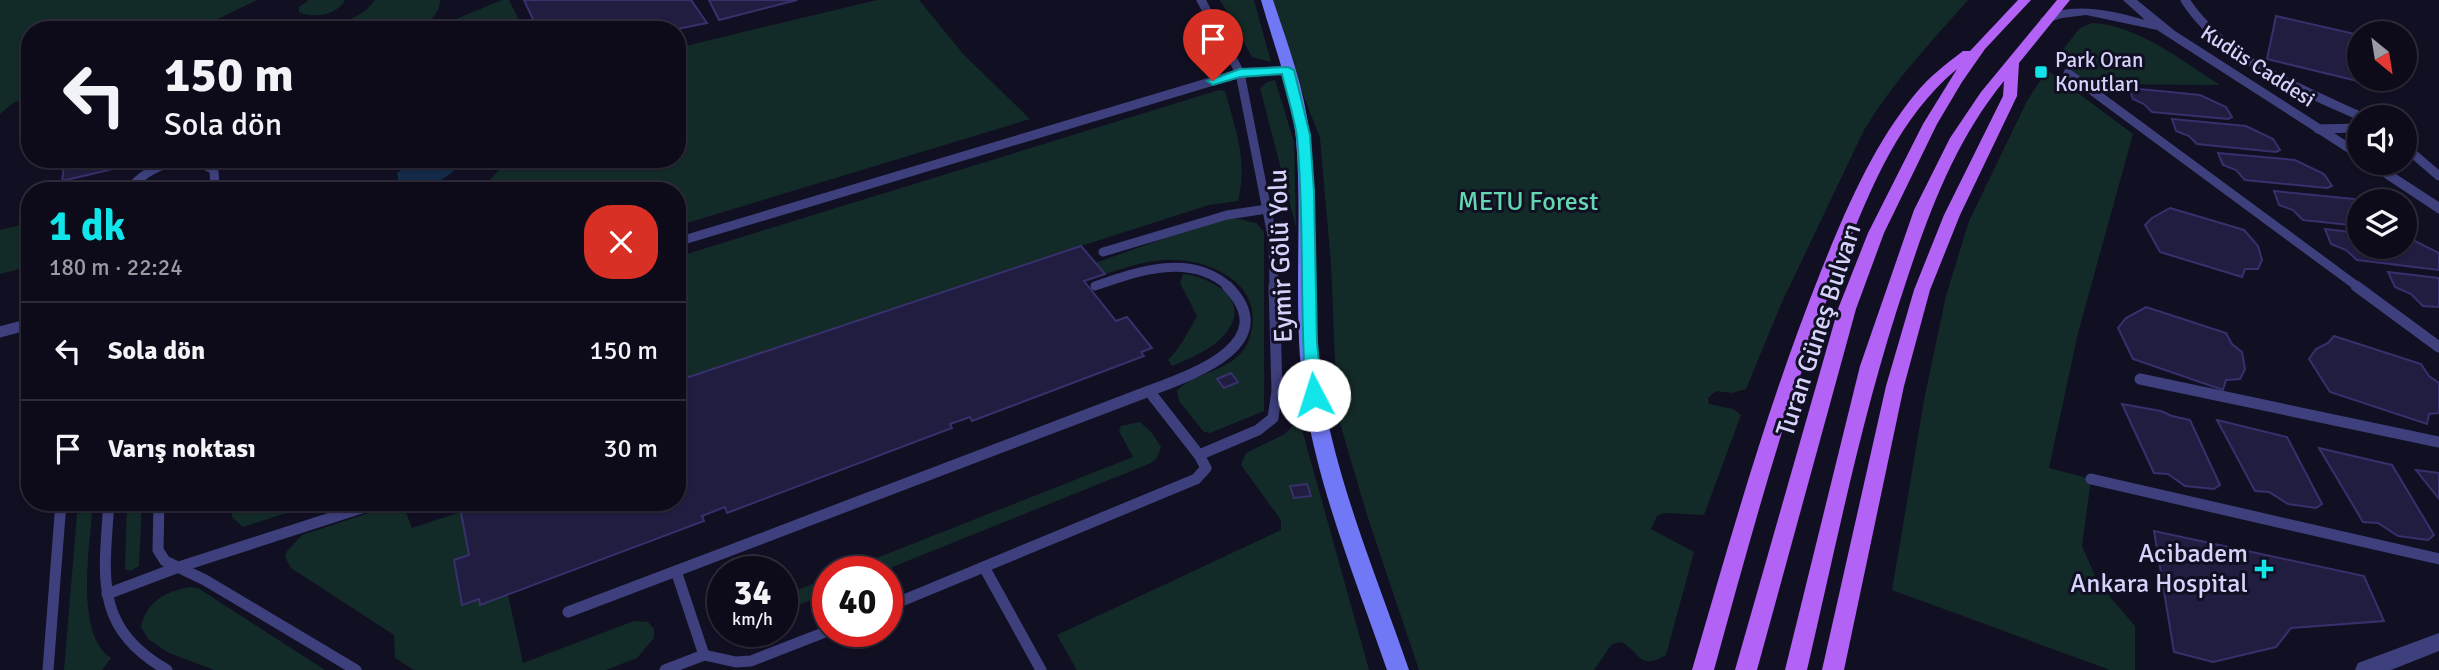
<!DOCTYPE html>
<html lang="tr">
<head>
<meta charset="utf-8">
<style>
	:root { --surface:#0d0b1a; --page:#1b1927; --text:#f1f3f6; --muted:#9a9ba2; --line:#2d2b39; --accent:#11e5ea }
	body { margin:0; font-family:Signika,sans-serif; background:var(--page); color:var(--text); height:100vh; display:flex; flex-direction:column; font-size:26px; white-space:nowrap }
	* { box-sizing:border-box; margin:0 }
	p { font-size:23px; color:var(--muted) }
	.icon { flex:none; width:38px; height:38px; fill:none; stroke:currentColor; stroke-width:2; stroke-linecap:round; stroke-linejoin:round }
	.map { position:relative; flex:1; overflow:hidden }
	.drawer { position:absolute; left:21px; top:182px; width:665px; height:329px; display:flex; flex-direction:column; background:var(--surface); border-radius:28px; box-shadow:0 2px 5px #0004,0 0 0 2px var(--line) }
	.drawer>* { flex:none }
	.top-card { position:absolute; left:21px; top:21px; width:665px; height:147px; border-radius:28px; box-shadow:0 2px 5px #0004,0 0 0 2px var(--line); background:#0d0b1a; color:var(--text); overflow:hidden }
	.needle { width:46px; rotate:150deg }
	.tools { position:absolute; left:2347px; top:21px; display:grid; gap:14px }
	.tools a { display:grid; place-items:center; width:70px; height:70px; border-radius:50%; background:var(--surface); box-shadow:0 2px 5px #0004,0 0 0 2px var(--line); font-size:35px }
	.speed { position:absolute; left:707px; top:556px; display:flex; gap:14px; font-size:35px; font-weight:700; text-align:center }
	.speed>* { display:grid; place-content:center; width:91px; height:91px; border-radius:50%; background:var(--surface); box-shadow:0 2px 5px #0004,0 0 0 2px var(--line); line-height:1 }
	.speed small { font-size:18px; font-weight:400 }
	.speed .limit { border:10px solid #d22; background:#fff; color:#111 }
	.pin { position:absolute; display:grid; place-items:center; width:60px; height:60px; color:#fff; margin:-72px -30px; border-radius:50% 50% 50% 0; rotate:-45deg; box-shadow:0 0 7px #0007 }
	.pin .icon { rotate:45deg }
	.me { position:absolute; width:77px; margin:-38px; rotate:355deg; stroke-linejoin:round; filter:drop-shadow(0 0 5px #0008) }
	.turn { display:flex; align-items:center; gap:24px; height:147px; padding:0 28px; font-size:32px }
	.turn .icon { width:91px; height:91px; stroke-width:2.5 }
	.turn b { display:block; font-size:49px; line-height:60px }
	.round { display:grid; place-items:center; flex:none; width:74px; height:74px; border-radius:28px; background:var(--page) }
	.overview { display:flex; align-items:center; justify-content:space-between; height:119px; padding:0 28px }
	h1 { font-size:42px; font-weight:800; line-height:52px; color:var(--accent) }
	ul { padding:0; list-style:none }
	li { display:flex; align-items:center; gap:21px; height:98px; padding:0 28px; border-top:2px solid var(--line) }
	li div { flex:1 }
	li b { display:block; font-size:26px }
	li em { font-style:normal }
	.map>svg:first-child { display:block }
	.green { fill:#132b28 }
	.water { fill:#132b48 }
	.building { fill:#211d41; stroke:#38306c; stroke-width:2 }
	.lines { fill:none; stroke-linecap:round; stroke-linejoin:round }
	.lane-far1 { stroke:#3e407d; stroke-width:9 }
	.lane { stroke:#3e407d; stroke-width:11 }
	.street { fill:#3e407d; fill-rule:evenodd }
	.secondary { fill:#7178f5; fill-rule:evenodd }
	.primary { fill:#b262f4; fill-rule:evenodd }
	.route { fill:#11e5ea; stroke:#0b9598; stroke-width:2 }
	.poi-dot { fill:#11e5ea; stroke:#110f22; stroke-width:2.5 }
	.labels { text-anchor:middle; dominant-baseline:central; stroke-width:6; stroke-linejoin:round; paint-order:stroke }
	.far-poi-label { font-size:21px; fill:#d5d3fc; stroke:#110f22; text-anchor:start }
	.far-street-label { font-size:21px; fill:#d5d3fc; stroke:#110f22 }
	.park-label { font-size:26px; fill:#64d7b1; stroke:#110f22 }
	.street-label { font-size:26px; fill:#d5d3fc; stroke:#110f22 }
	.poi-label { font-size:26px; fill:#d5d3fc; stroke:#110f22; text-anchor:end }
</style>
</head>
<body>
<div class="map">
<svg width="2439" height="670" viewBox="0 0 2439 670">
	<rect width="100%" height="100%" fill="#110f22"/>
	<g class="green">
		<path d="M0,0H257L195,30H30V97L13,103L0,114Z"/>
		<path d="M309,0H345C338,15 313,19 299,12V7Z"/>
		<path d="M375,0H440C440,14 428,23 417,30H283L284,27C312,30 358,26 375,0Z"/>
		<path d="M502,0H509L522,26L520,30H430Z"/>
		<path d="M877,0H919L964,55L1030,119L677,226V191H480L505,163L504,159H677V48Z"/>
		<path d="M1220,0H1254L1271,62L1252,57Z"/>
		<path d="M1266,0H1968C1931,42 1893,82 1864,130L1782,302L1746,389L1732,393L1716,391L1708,398L1709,404L1733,409L1741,415L1704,515L1664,513L1657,516L1651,529L1694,552L1666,655C1640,670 1642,655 1622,642L1612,644L1594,670H1419L1367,515L1337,413L1331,264L1320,138Z"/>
		<path d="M2092,23C2138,25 2182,61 2220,85L2090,84L2056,58L2080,28Z"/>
		<path d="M2047,70L2133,134L2078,333L2049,468L2091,479L2082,546L2098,583L2135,626V670H2110L1892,590L1925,395L1946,296L1969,221L2027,101Z"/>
		<path d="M1275,80L1294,142L1296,227L1260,88L1267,82Z"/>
		<path d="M1219,90L1225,91C1236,131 1248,161 1238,201L1209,205L1081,246L677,381V257Z"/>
		<path d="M1235,218L1256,223L1264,232V411L1210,433L1204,432L1179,401L1177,390C1197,372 1228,372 1245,348C1249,342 1251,334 1252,327C1260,283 1210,260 1173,260C1149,259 1128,267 1105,274L1095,263L1219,219Z"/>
		<path d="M30,223V266L0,274V230Z"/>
		<path d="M1183,274C1209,276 1251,299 1228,330C1215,349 1192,357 1172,366L1168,360C1181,347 1188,332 1197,316L1180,283Z"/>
		<path d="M1299,419L1369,670H1077L1057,635L1281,530V520L1241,465L1246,453L1285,434Z"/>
		<path d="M1140,422L1152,433L1161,447L1157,458L1151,463L880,572H841L1133,457L1119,431L1121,426Z"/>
		<path d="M78,502H93C91,540 73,634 111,658L102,670H64Z"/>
		<path d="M127,502H142L139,566L130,571L125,569Z"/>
		<path d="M232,502H320L243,527L232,517Z"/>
		<path d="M402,502L412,528L461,512L469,555L454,561L462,604L479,599L480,605L508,595L523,663L634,621L648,622L654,629V638L637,658L606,670H414L395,658L394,635L291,568L285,557L287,551L302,535Z"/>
		<path d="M828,578V593L782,612V596Z"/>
		<path d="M190,587L198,588L325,670H214L169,653L148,639L141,627C146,601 167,591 190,587Z"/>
	</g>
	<path class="water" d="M422,159H454L456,169C439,185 422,188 399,184L397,173L412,162Z"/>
	<g class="building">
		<path d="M524,0H691L707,23L672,30H538Z"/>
		<path d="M709,0H797L719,20Z"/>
		<path d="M2276,16L2359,35V79H2383L2382,87L2267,59Z"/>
		<path d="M2129,88L2200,95L2226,107L2232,117L2228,119L2152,112L2144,104L2133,99Z"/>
		<path d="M2172,119L2246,126L2273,139L2280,150L2276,152L2197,144L2189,136L2176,131Z"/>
		<path d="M2218,153L2295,160L2324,174L2332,186L2327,188L2245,180L2236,170L2223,165Z"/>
		<path d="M65,159H156L62,181Z"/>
		<path d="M2274,191L2354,199L2359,203V226L2303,220L2293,210L2279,205Z"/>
		<path d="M2170,208L2244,230L2258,246L2262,260L2258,269H2245L2242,277L2160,252L2145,225L2152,218Z"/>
		<path d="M2325,229L2359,233V247H2404V238H2409L2439,253V270L2357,260L2346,250L2331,244Z"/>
		<path d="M1081,246L1105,274L1084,281L1116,321L1127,317L1152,348L1141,352L1144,356L972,421L970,417L950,424L952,428L727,513L725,507L702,516L704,521L480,605L479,599L462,605L454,560L469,555L459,502H677V381Z"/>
		<path d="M2388,272L2439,278V307L2423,306L2411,294L2395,287Z"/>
		<path d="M2146,307L2226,333L2232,344L2242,352L2245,369L2240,379L2226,380L2223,390L2133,359L2118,328L2126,318Z"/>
		<path d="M2334,336L2421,364L2429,376L2439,383V413L2429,414L2427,424L2330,392L2309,359L2316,349L2328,343Z"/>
		<path d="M1231,373L1238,382L1224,388L1217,379Z"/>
		<path d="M2122,404L2161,411L2172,416L2190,420L2220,485L2214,489L2185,486L2168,474L2154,473Z"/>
		<path d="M2217,420L2287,437L2322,504L2316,508L2288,504L2269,492L2255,491Z"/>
		<path d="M2319,448L2392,465L2434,535L2428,540L2398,536L2378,523L2363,522Z"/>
		<path d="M2416,470L2439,473V499Z"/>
		<path d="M1307,484L1311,496L1294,498L1290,486Z"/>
		<path d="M2154,531L2364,576L2384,621L2291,628L2276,647L2213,662L2174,652Z"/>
	</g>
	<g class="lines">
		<g class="lane-far1">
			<path d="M1201,0L1240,73L1273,241L1274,287"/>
			<path d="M2185,0C2223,59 2300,89 2362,117"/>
			<path d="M2068,73L2358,287"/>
			<path d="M2318,129L2359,128"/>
			<path d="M2404,146L2439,176"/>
			<path d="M128,191C148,165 185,152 214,170L215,191"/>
			<path d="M677,242L1240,73L1288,70"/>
			<path d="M1103,252L1227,215L1267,209"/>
			<path d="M1095,286C1138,271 1191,252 1229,287"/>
		</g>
		<g class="lane">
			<path d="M2356,286L2439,347"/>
			<path d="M0,332L30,324"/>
			<path d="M2140,379L2439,442"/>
			<path d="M1149,391C1189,376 1285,344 1227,286"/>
			<path d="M2091,479L2439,559"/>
			<path d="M109,502C104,577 93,627 167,670"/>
			<path d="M159,502L158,550L165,561L205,580L356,670"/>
			<path d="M984,567L1041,670"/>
			<path d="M107,594L176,568L380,502"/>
			<path d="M887,607L1196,479L1206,468L1199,455L1258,430L1273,418L1277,391L1274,286"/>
			<path d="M568,612L676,571"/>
			<path d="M704,655L676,571L1149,391L1199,455"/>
			<path d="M48,670L61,502"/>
			<path d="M665,670L704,655L736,662L751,661L828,631"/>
		</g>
		<g class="street">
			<path d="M2123,0H2137L2175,31L2359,149V160L2157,30L2086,15L2062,18L2046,23L2040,19C2067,0 2115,11 2145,20Z"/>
			<path d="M2362,163H2379L2439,202V214Z"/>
			<path d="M2439,633V651L2391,670H2355L2358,663Z"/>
		</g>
		<path class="secondary" d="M1261,0H1273C1288,45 1305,90 1310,138C1320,224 1308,312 1323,397C1340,491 1378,580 1409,670H1387C1356,580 1318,489 1304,395C1292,310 1303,224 1296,139C1292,91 1274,46 1261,0Z"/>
		<g class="primary">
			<path d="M2018,0H2031L1985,49L1962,82L1937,124L1884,233L1856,309L1757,670H1735L1838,309L1868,233L1923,124L1957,69C1895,120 1866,200 1837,273C1787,402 1751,536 1714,670H1692C1731,536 1769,401 1821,271C1846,209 1873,145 1916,93C1929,77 1946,64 1963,51H1970Z"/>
			<path d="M2057,0H2070L2019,63L2017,96L1960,215L1930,290L1904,386L1844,670H1822L1886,386L1914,290L1944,215L2003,96L2004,81C1955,141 1929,212 1905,285C1863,410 1837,541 1807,670H1785L1860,366L1914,210L1950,138L1981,92Z"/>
		</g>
	</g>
	<path class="route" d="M1288,67L1294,70L1310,135L1314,191L1317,342L1322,395L1314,401L1306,395C1299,310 1305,223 1297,137C1294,116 1287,95 1282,74L1240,77L1213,85L1207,81L1240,69Z"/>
	<g class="poi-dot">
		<rect x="2034" y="65" width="14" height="14" rx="3.5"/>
		<path d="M2260.5 558.5h7v7h7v7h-7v7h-7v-7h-7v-7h7z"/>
	</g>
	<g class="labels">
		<g class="far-poi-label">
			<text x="2055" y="60">Park Oran<tspan x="2055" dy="24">Konutları</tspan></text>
		</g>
		<g class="far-street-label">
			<text transform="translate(2258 66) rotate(33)">Kudüs Caddesi</text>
		</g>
		<g class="park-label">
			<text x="1528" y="202">METU Forest</text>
		</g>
		<g class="street-label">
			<text transform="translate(1281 256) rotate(-92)">Eymir Gölü Yolu</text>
			<text transform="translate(1819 330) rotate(-72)">Turan Güneş Bulvarı</text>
		</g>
		<g class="poi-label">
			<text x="2248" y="554">Acibadem<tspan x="2248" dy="30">Ankara Hospital</tspan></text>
		</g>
	</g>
</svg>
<div class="tools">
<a><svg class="needle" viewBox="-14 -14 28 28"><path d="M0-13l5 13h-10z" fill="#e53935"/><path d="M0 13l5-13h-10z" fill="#9a9ba2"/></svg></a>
<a><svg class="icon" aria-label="sound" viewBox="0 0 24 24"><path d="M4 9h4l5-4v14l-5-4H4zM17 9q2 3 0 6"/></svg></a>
<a><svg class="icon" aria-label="layers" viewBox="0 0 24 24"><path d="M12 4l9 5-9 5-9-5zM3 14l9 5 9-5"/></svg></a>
</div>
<div class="speed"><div>34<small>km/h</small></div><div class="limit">40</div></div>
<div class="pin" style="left:1213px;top:81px;background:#d93025"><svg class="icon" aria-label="arrive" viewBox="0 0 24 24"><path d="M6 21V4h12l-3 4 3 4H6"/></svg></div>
<svg class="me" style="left:1314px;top:395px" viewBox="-20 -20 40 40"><circle r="19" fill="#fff"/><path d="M0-13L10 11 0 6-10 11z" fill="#11e5ea"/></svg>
<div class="top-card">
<div class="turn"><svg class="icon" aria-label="left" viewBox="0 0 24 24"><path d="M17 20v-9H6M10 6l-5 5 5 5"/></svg><div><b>150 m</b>Sola dön</div></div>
</div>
<section class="drawer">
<div class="overview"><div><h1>1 dk</h1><p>180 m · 22:24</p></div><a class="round" style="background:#d93025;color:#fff"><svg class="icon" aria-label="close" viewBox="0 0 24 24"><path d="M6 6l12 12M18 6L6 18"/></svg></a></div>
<ul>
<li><svg class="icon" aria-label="left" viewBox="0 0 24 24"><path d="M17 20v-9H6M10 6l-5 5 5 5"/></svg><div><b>Sola dön</b></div><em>150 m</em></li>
<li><svg class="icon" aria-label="arrive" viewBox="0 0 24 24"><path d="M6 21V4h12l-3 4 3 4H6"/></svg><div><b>Varış noktası</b></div><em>30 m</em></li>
</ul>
</section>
</div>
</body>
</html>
